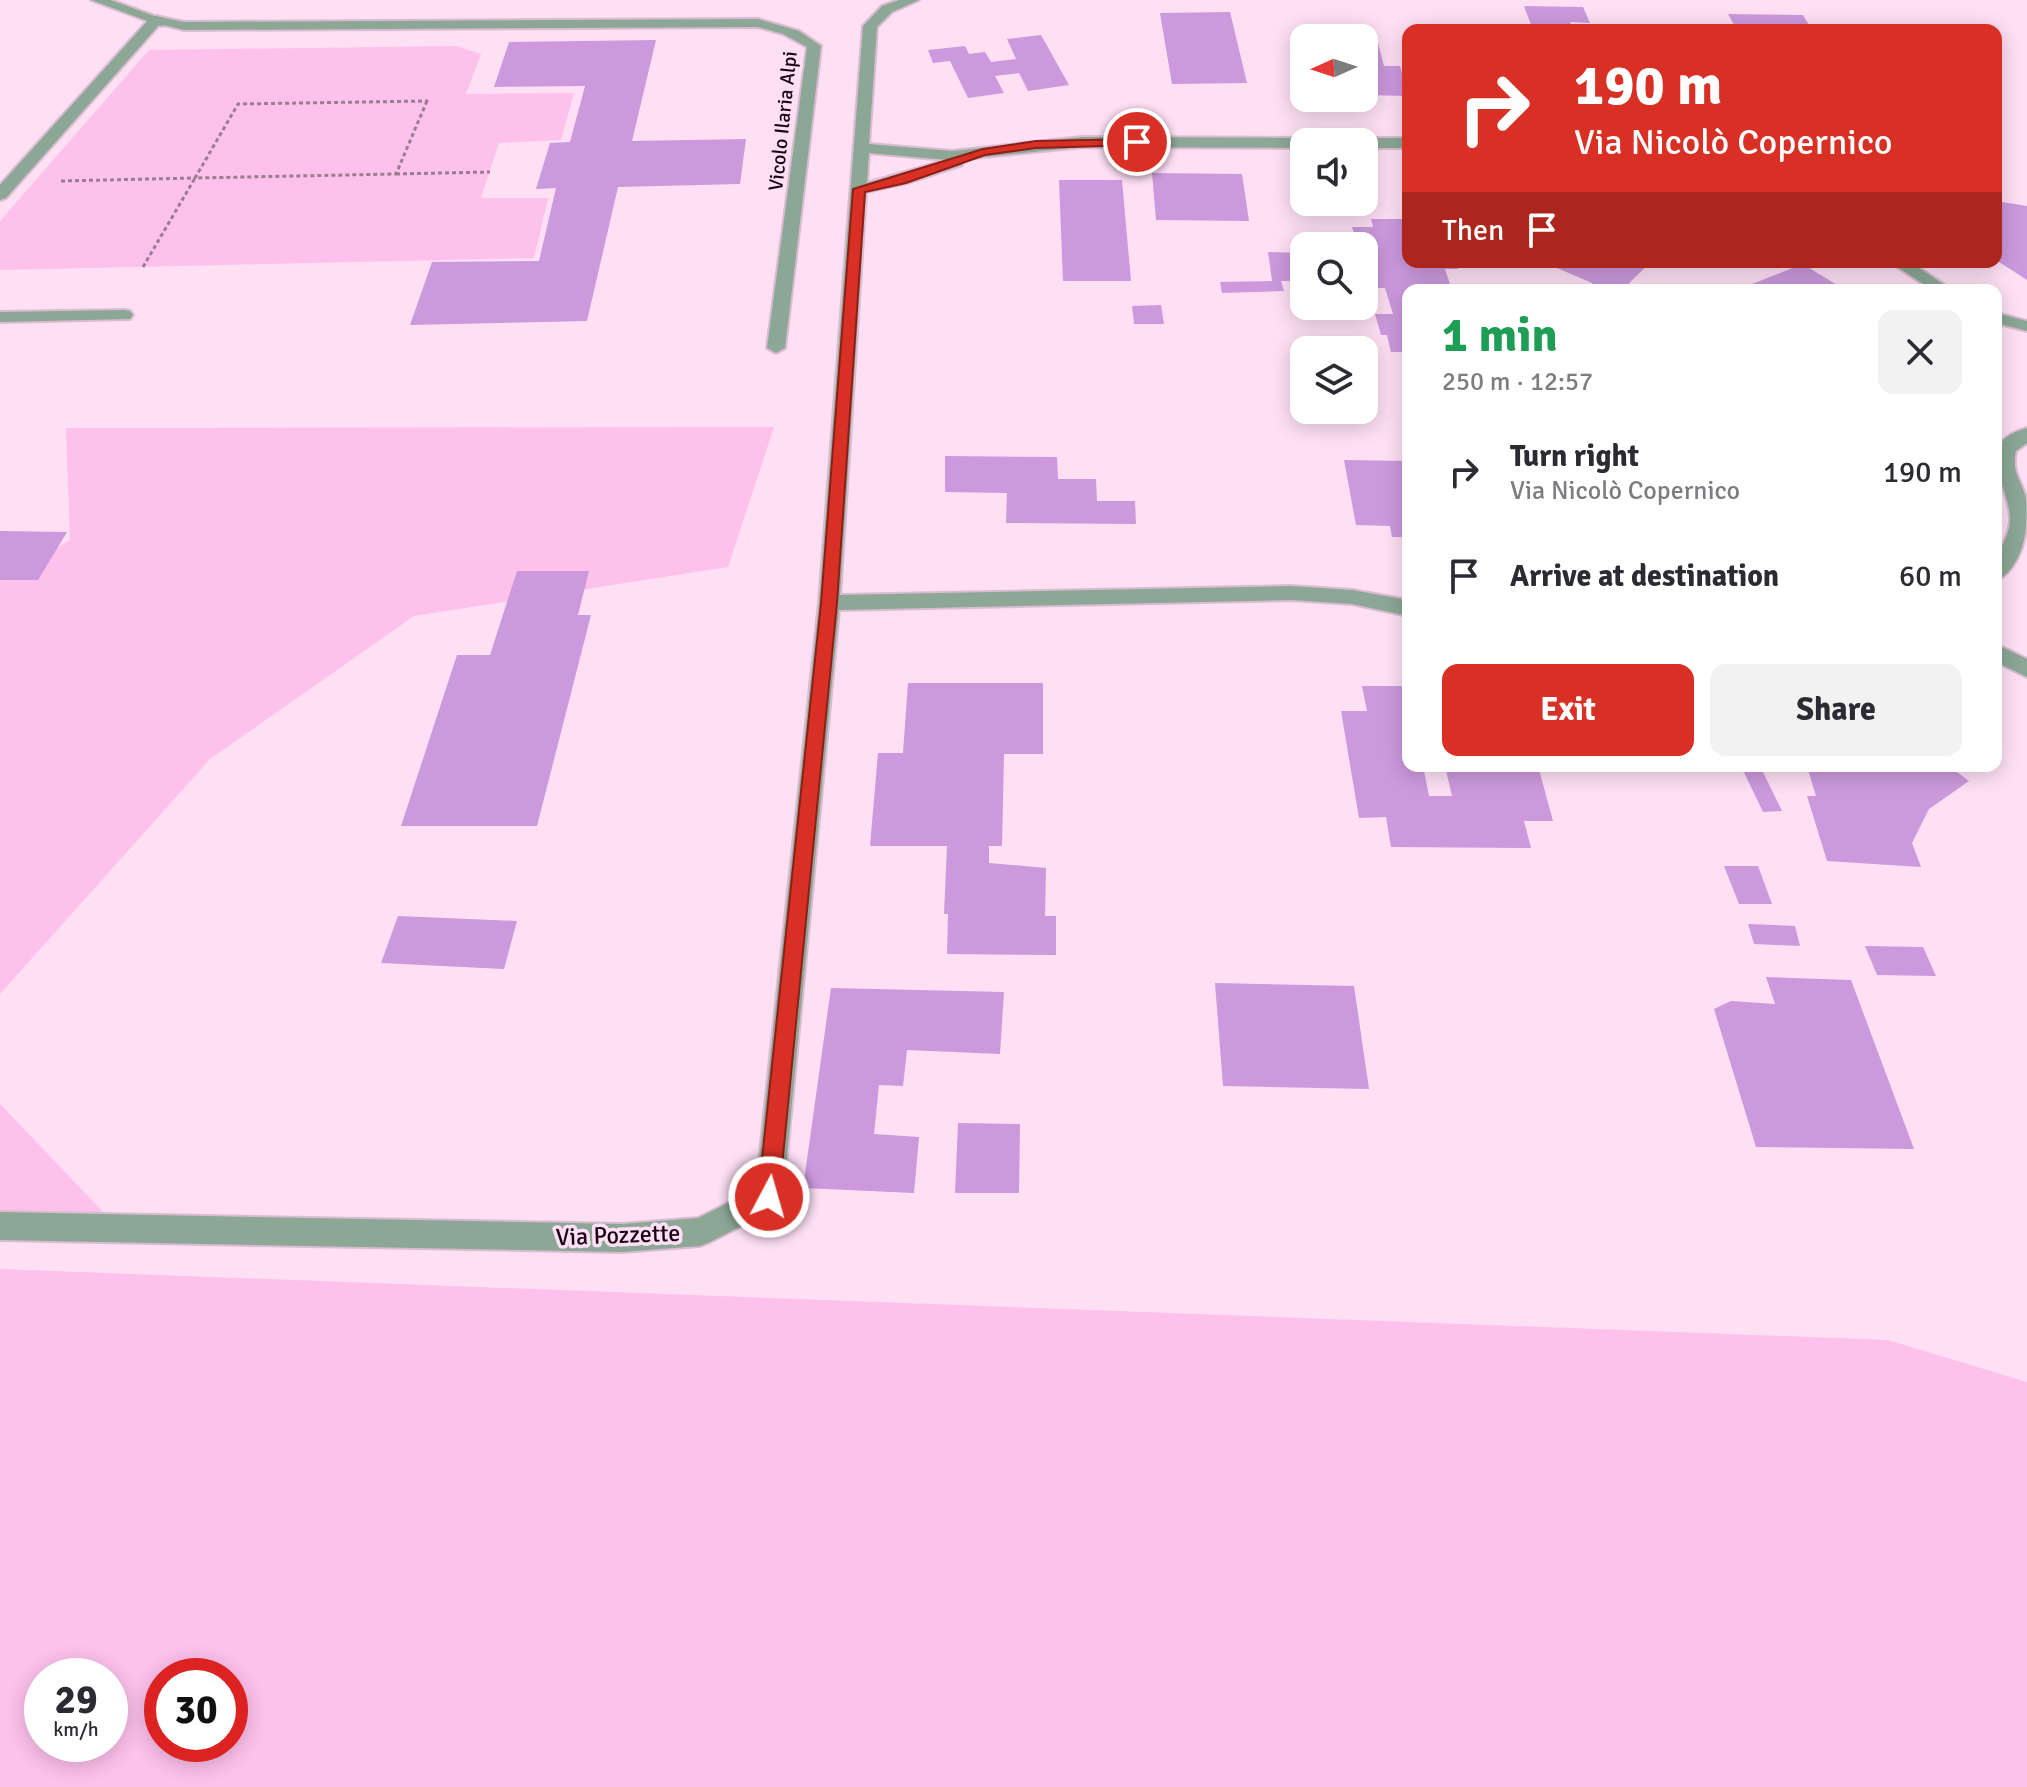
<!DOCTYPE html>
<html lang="en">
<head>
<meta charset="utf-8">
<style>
	:root { --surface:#fff; --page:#f2f2f3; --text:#2b2b33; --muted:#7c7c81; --accent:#d93025 }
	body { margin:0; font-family:Signika,sans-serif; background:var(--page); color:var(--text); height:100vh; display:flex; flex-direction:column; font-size:30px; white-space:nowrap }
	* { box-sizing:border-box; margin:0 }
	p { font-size:26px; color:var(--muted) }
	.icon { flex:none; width:44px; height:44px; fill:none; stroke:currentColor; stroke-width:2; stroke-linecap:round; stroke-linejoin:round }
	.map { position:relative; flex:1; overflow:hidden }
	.side { position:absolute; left:1402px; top:284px; width:600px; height:488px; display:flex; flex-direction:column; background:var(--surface); border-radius:16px; box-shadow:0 4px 20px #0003 }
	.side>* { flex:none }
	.top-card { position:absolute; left:1402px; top:24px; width:600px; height:244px; border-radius:16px; box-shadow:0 4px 20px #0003; background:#d93025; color:#fff; overflow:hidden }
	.needle { width:52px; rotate:267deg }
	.controls { position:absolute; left:1290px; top:24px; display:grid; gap:16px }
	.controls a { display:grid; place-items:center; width:88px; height:88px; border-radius:16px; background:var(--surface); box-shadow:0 4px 20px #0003; font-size:40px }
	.speed { position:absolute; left:24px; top:1658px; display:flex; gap:16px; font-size:40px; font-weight:700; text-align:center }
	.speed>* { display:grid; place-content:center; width:104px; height:104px; border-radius:50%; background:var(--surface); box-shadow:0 4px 20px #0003; line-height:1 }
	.speed small { font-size:20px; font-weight:400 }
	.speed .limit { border:12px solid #d22; background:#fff; color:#111 }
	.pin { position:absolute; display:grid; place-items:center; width:68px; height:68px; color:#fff; margin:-34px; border:4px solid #fff; border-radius:50%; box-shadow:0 2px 8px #0007 }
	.me { position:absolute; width:88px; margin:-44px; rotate:6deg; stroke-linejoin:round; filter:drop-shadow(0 0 6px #0008) }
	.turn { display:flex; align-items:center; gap:28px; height:168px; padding:0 40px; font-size:36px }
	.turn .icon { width:104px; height:104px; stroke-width:2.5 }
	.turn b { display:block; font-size:56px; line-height:68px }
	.then { display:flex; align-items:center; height:76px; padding:0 40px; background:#0003; gap:16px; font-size:30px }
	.round { display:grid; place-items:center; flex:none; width:84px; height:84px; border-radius:16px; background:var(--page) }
	.overview { display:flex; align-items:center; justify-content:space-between; height:136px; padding:0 40px }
	h1 { font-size:48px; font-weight:700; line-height:60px; color:#1e9e55 }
	.primary-button { display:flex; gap:16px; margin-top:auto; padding:16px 40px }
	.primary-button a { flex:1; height:92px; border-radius:16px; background:var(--accent); color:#fff; font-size:32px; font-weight:700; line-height:92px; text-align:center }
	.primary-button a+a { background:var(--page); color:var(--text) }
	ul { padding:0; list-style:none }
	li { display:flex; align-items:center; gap:24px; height:104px; padding:0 40px }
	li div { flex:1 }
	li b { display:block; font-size:30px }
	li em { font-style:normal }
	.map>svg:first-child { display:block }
	.green { fill:#fdc1ec; fill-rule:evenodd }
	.building { fill:#cb99dc }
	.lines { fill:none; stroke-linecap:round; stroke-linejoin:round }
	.service-casing { stroke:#dabcd0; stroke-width:4 }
	.minor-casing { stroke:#dabcd0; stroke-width:4 }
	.path { stroke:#997d91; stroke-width:3; stroke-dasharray:4 3; stroke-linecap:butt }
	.service { fill:#8ca796; fill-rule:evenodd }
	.minor { fill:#8ca796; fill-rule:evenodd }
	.route { fill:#d93025; stroke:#8d1f18; stroke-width:2 }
	.labels { text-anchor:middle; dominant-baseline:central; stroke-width:7; stroke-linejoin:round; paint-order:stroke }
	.far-street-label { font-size:20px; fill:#1a0315; stroke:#fedff4 }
	.street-label { font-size:24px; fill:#1a0315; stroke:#fedff4 }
</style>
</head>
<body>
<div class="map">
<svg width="2027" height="1787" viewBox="0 0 2027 1787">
	<rect width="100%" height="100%" fill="#fedff4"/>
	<g class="green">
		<path d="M456,46L481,54L466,94L574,93L561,140L499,143L481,198H548L534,258L0,270V221L149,50Z"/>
		<path d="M774,427L728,567L414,616L210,759L0,994V581L70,540L66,428Z"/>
		<path d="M0,1104L107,1216L0,1215Z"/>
		<path d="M0,1269L1888,1340L2027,1382V1787H0ZM42,1676H110V1744H42ZM162,1676H230V1744H162Z"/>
	</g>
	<g class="building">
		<path d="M1524,6L1583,7L1590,23L1570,22L1573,30H1533Z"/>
		<path d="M1230,12L1247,83L1172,84L1160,13Z"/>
		<path d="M1728,14L1803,15L1812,30H1729L1726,25H1734Z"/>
		<path d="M1325,34L1376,35L1384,66H1400L1408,96L1364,95V38H1326Z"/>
		<path d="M1041,35L1069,85L1028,91L1019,73L995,76L1004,93L968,98L950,61L933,63L928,50L965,46L969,54L985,52L991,62L1016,59L1007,39Z"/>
		<path d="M656,40L632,141L746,139L740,184L618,187L587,321L410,325L432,262L539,261L556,188L536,189L550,143L570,142L585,86L494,87L509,42Z"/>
		<path d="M1152,173L1242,174L1249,221L1156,220Z"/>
		<path d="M1059,180H1122L1131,281H1063Z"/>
		<path d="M1996,201L2027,206V280L1996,260Z"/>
		<path d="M1371,219H1408V262H1456L1458,269H1445L1452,290H1408V352H1391L1387,335H1381L1375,314H1393L1385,288H1372L1364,269V246H1358L1352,227H1373Z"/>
		<path d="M1268,252L1304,253V281H1281L1284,291L1222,293L1220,282L1272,281Z"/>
		<path d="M1543,262H1651L1629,283L1633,290H1596L1592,283Z"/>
		<path d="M1803,264L1845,290H1761L1752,284Z"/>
		<path d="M1161,305L1164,324H1134L1132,306Z"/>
		<path d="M945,456L1057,457L1058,479H1096L1097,501H1135L1136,524L1006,523L1007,493L945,492Z"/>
		<path d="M1344,460L1408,461V537H1392L1390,526L1356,525Z"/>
		<path d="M0,531L67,532L38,580H0Z"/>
		<path d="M517,571H589L578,615H591L537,826H401L457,655H490Z"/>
		<path d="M908,683H1043V754H1004L1002,846H989V863L1046,868L1045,916H1056V955L947,954L948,914H944L947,846H870L878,753H903Z"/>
		<path d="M1362,686H1408V766H1423L1429,796H1452L1445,766H1538L1553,821H1524L1531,848L1391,847L1386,817L1359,818L1341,711H1367Z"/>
		<path d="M1741,766H1760L1782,811L1763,812Z"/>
		<path d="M1807,766H1949L1969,781L1929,809L1912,843L1921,867L1827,861L1807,796H1816Z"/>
		<path d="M1724,866H1758L1772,904H1739Z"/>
		<path d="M398,916L517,921L504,969L381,963Z"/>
		<path d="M1748,924L1795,926L1800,946L1754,944Z"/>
		<path d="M1865,946L1923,947L1936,976L1877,975Z"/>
		<path d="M1766,977L1851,980L1914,1149L1756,1147L1714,1009L1731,1001L1775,1004Z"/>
		<path d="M1215,983L1354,986L1369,1089L1223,1086Z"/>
		<path d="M831,988L1004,992L1000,1054L907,1050L903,1086L879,1085L874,1134L919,1137L914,1193L803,1188Z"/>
		<path d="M958,1123L1020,1124L1019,1193H955Z"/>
	</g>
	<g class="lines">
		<defs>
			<g id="service">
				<path d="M156,16L184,22L758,19L799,31L821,46L785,348L776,353L767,348L807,47L783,34L758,27L184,30L160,24L6,198L0,200V185L151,17Z"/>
				<path d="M124,310L130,311L133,315L130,319L0,322V312Z"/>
			</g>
			<g id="minor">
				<path d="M91,0H111L173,23L161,26Z"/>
				<path d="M899,0H919L892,12L877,27L869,144L952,151L1082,137L1304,138L1311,142H1304V148L1082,147L963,159L962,165L907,183L866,192L840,595L1291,586L1352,590L1408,600V616L1352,604L1291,600L839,610L783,1197L779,1207L710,1242L700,1246L622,1252L0,1240V1212L622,1224L698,1218L756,1189L819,603L863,26L882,6ZM869,153L947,160L867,183Z"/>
				<path d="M1364,138H1408V148H1364V142H1357Z"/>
				<path d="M1890,262H1910L1952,290H1932Z"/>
				<path d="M1996,313L2027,321V331L1996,323Z"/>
				<path d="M2027,428V443L2016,451C2011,473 2021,478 2026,498C2027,518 2027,541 2017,559C2012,568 2006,577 1996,580C1996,574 1995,567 1996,562C1999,548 2009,537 2010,521C2011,485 1969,444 2027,428Z"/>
				<path d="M1996,644L2027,659V677L1996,662Z"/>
			</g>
		</defs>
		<use href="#service" class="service-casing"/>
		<use href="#minor" class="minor-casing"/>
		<g class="path">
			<path d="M427,101L396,174L195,178L238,104Z"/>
			<path d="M396,174L490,172"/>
			<path d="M61,181L195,178"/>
			<path d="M143,267L195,178"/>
		</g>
		<use href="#service" class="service"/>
		<use href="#minor" class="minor"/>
	</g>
	<path class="route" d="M1137,139L1143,142L1141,145L1036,148L985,155L906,183L865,192L837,603L779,1197L776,1204L769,1207L761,1204L758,1197L821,603L853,189L983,149L1036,141Z"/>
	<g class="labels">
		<g class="far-street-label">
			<text transform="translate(783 121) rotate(-84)">Vicolo Ilaria Alpi</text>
		</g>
		<g class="street-label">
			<text transform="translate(618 1235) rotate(-2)">Via Pozzette</text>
		</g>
	</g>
</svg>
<div class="controls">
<a><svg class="needle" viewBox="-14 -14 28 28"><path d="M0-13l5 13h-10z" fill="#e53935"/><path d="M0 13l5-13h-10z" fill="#7c7c81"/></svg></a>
<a><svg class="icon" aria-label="sound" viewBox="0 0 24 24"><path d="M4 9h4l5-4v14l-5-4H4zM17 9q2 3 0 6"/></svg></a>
<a><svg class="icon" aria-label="search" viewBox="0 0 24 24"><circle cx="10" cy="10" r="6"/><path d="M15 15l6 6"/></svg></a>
<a><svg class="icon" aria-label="layers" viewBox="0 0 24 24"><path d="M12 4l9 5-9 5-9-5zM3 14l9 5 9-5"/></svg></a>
</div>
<div class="speed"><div>29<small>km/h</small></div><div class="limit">30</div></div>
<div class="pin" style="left:1137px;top:142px;background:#d93025"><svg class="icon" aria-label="arrive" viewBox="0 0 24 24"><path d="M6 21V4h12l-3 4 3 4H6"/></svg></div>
<svg class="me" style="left:769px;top:1197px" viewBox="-20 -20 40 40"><circle r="17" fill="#d93025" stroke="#fff" stroke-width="3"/><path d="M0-11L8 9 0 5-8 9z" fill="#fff"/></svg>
<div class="top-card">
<div class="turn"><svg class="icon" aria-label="right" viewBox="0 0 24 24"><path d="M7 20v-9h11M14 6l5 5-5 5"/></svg><div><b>190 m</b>Via Nicolò Copernico</div></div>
<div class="then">Then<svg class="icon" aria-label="arrive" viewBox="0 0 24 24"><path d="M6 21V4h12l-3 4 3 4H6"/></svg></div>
</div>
<section class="side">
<div class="overview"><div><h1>1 min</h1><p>250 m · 12:57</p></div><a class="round"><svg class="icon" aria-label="close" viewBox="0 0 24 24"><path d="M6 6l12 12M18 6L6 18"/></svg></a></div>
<ul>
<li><svg class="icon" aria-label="right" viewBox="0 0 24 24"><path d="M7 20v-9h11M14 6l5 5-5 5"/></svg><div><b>Turn right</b><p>Via Nicolò Copernico</p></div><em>190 m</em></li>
<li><svg class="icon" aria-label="arrive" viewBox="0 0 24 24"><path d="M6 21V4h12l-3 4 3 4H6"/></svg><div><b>Arrive at destination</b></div><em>60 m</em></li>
</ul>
<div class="primary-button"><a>Exit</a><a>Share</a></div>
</section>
</div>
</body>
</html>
